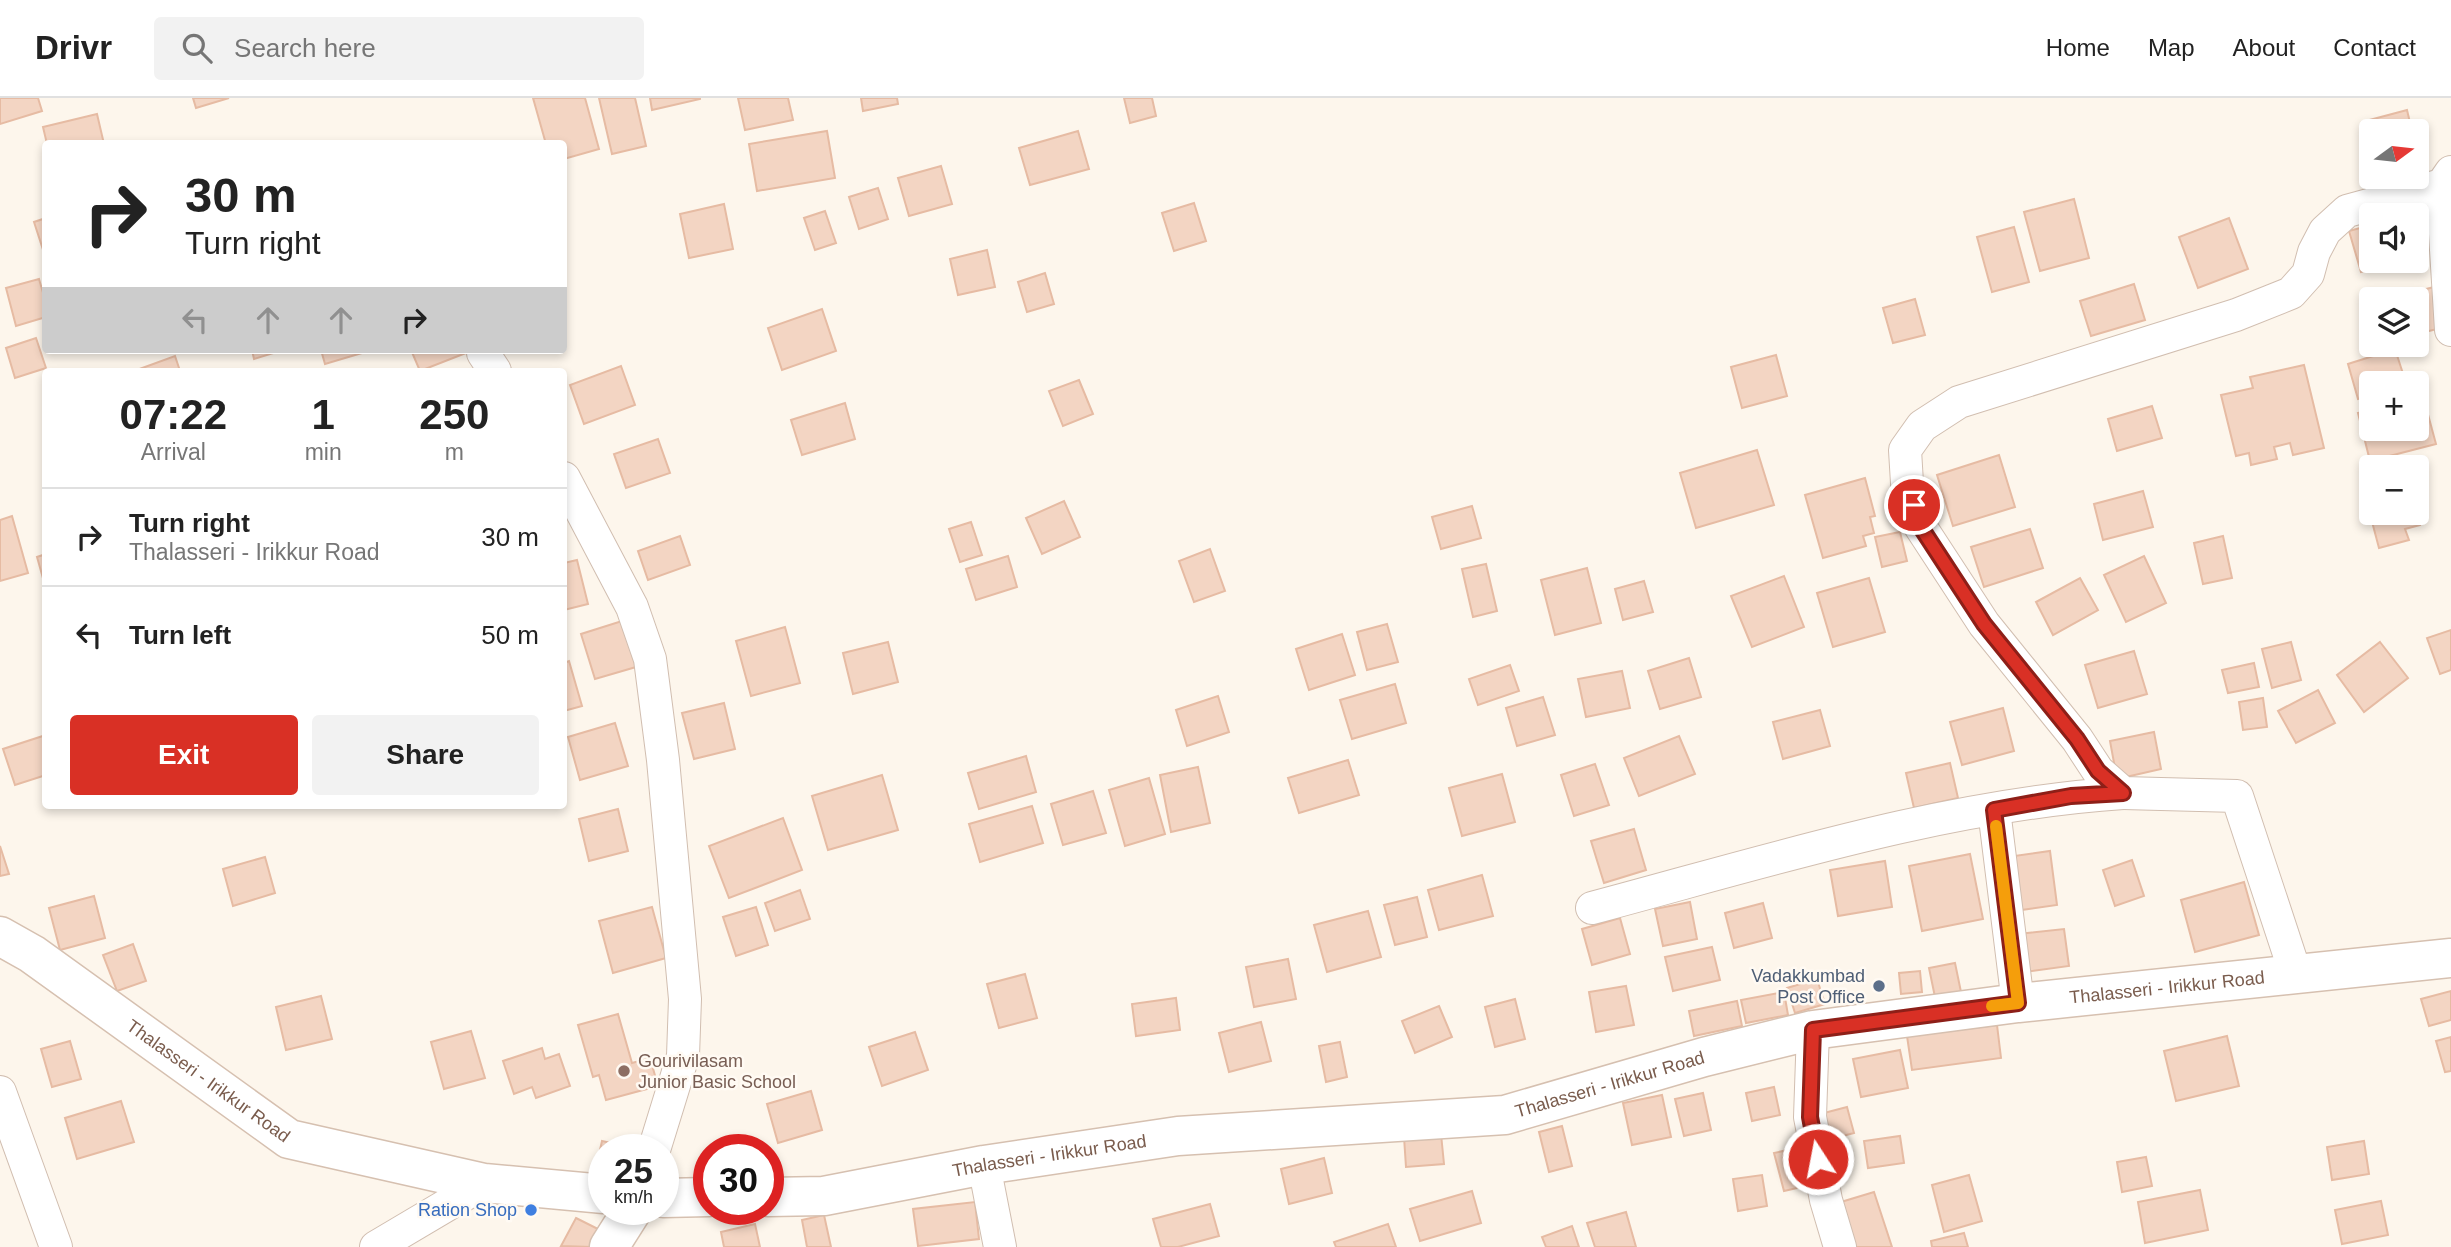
<!DOCTYPE html>
<html lang="en">
<head>
<meta charset="utf-8">
<style>
	:root { --surface:#fff; --page:#f2f2f2; --text:#222; --muted:#767676; --line:#e0e0e0; --accent:#d93025 }
	body { margin:0; font-family:Helvetica,sans-serif; background:var(--page); color:var(--text); height:100vh; display:flex; flex-direction:column; font-size:26px; white-space:nowrap }
	* { box-sizing:border-box; margin:0 }
	p { font-size:23px; color:var(--muted) }
	.icon { flex:none; width:38px; height:38px; fill:none; stroke:currentColor; stroke-width:2; stroke-linecap:round; stroke-linejoin:round }
	.map { position:relative; flex:1; overflow:hidden }
	.drawer { position:absolute; left:42px; top:270px; width:525px; height:441px; display:flex; flex-direction:column; background:var(--surface); border-radius:7px; box-shadow:0 4px 10px #0003 }
	.drawer>* { flex:none }
	.guide { position:absolute; left:42px; top:42px; width:525px; height:214px; border-radius:7px; box-shadow:0 4px 10px #0003; background:#fff; color:var(--text); overflow:hidden }
	.needle { width:46px; rotate:75deg }
	.buttons { position:absolute; left:2359px; top:21px; display:grid; gap:14px }
	.buttons a { display:grid; place-items:center; width:70px; height:70px; border-radius:7px; background:var(--surface); box-shadow:0 4px 10px #0003; font-size:35px }
	.speed { position:absolute; left:588px; top:1036px; display:flex; gap:14px; font-size:35px; font-weight:700; text-align:center }
	.speed>* { display:grid; place-content:center; width:91px; height:91px; border-radius:50%; background:var(--surface); box-shadow:0 4px 10px #0003; line-height:1 }
	.speed small { font-size:18px; font-weight:400 }
	.speed .limit { border:10px solid #d22; background:#fff; color:#111 }
	.pin { position:absolute; display:grid; place-items:center; width:60px; height:60px; color:#fff; margin:-30px; border:4px solid #fff; border-radius:50%; box-shadow:0 2px 7px #0007 }
	.me { position:absolute; width:77px; margin:-38px; rotate:349deg; stroke-linejoin:round; filter:drop-shadow(0 0 5px #0008) }
	.turn { display:flex; align-items:center; gap:24px; height:147px; padding:0 28px; font-size:32px }
	.turn .icon { width:91px; height:91px; stroke-width:2.5 }
	.turn b { display:block; font-size:49px; line-height:60px }
	.lanes { display:flex; align-items:center; height:66px; padding:0 28px; background:#0003; justify-content:center; gap:35px; direction:ltr }
	.lanes .off { opacity:.35 }
	.eta { display:flex; justify-content:space-evenly; align-items:center; height:119px; text-align:center }
	.eta b { font-size:42px; font-weight:700; line-height:49px }
	.button { display:flex; gap:14px; margin-top:auto; padding:14px 28px }
	.button a { flex:1; height:80px; border-radius:7px; background:var(--accent); color:#fff; font-size:28px; font-weight:700; line-height:80px; text-align:center }
	.button a+a { background:var(--page); color:var(--text) }
	ul { padding:0; list-style:none }
	li { display:flex; align-items:center; gap:21px; height:98px; padding:0 28px; border-top:2px solid var(--line) }
	li div { flex:1 }
	li b { display:block; font-size:26px }
	li em { font-style:normal }
	header { display:flex; align-items:center; gap:42px; box-sizing:border-box; height:98px; padding:0 35px; background:var(--surface); border-bottom:2px solid var(--line) }
	header strong { font-size:33px }
	nav { display:flex; gap:38px; margin-inline-start:auto; font-size:24px }
	.search { width:490px; height:63px; background:var(--page); display:flex; align-items:center; gap:18px; box-sizing:border-box; padding:0 24px; border-radius:7px; color:var(--muted); font-size:26px }
	.map>svg:first-child { display:block }
	.building { fill:#f3d5c3; stroke:#e6bba3; stroke-width:2 }
	.lines { fill:none; stroke-linecap:round; stroke-linejoin:round }
	.street-casing { stroke:#d1beb0; stroke-width:34 }
	.secondary-casing { stroke:#d6c0b0; stroke-width:41 }
	.street { stroke:#fff; stroke-width:32 }
	.secondary { stroke:#fff; stroke-width:38 }
	.route-casing { stroke:#8d1f18; stroke-width:18 }
	.route { stroke:#d93025; stroke-width:12 }
	.slow { stroke:#f59e0b; stroke-width:12 }
	.service-dot { fill:#5c6f8a; stroke:#fffaf3; stroke-width:2.5 }
	.education-dot { fill:#8d6e63; stroke:#fffaf3; stroke-width:2.5 }
	.shop-dot { fill:#3f7fe0; stroke:#fffaf3; stroke-width:2.5 }
	.labels { text-anchor:middle; dominant-baseline:central; stroke-width:5; stroke-linejoin:round; paint-order:stroke }
	.service-label { font-size:18px; fill:#4e5e75; stroke:#fffaf3; text-anchor:end }
	.street-label { font-size:18px; fill:#7a5c4d; stroke:#fffaf3 }
	.education-label { font-size:18px; fill:#785e54; stroke:#fffaf3; text-anchor:start }
	.shop-label { font-size:18px; fill:#366cbe; stroke:#fffaf3; text-anchor:end }
</style>
</head>
<body>
<header>
<strong>Drivr</strong>
<div class="search"><svg class="icon" aria-label="search" viewBox="0 0 24 24"><circle cx="10" cy="10" r="6"/><path d="M15 15l6 6"/></svg>Search here</div>
<nav><a>Home</a><a>Map</a><a>About</a><a>Contact</a></nav>
</header>
<div class="map">
<svg width="2451" height="1149" viewBox="0 0 2451 1149">
	<rect width="100%" height="100%" fill="#fdf6ec"/>
	<g class="building">
		<path d="M0,0H38L42,13L0,26Z"/>
		<path d="M193,0H229L196,10Z"/>
		<path d="M533,0H585L599,51L564,61V46H546Z"/>
		<path d="M599,0H635L646,48L612,56Z"/>
		<path d="M650,0H700V1L652,12Z"/>
		<path d="M738,0H788L793,22L745,32Z"/>
		<path d="M861,0H897L898,6L863,13Z"/>
		<path d="M1124,0H1152L1156,18L1130,25Z"/>
		<path d="M2407,12L2412,33H2371V56L2362,24Z"/>
		<path d="M97,16L104,46H47L43,29Z"/>
		<path d="M827,33L835,80L757,93L749,46Z"/>
		<path d="M1078,33L1089,71L1030,87L1019,50Z"/>
		<path d="M941,68L952,106L909,118L898,80Z"/>
		<path d="M878,90L888,121L859,131L849,99Z"/>
		<path d="M2074,101L2089,160L2040,173L2024,114Z"/>
		<path d="M1194,105L1206,143L1174,153L1162,115Z"/>
		<path d="M724,106L733,151L689,160L680,116Z"/>
		<path d="M825,113L836,145L815,152L804,120Z"/>
		<path d="M46,120V161L34,124Z"/>
		<path d="M2229,120L2248,171L2198,190L2179,139Z"/>
		<path d="M2371,127V163H2399L2361,174L2349,133Z"/>
		<path d="M2014,129L2029,184L1992,194L1977,139Z"/>
		<path d="M987,152L995,189L958,197L950,161Z"/>
		<path d="M1045,175L1054,206L1027,214L1018,184Z"/>
		<path d="M39,181L46,205V219L16,228L6,190Z"/>
		<path d="M2134,186L2145,222L2091,238L2080,203Z"/>
		<path d="M2434,189L2445,229L2417,236V201H2400L2399,198Z"/>
		<path d="M1915,201L1925,237L1893,245L1883,210Z"/>
		<path d="M822,211L836,253L782,272L768,230Z"/>
		<path d="M36,240L46,270L15,280L6,250Z"/>
		<path d="M2395,251L2406,285H2371V297L2358,301L2348,266Z"/>
		<path d="M252,252H283L254,261Z"/>
		<path d="M321,252H372L325,266Z"/>
		<path d="M411,252H471V253L420,273Z"/>
		<path d="M1776,257L1787,298L1742,310L1731,269Z"/>
		<path d="M175,258L180,273H134Z"/>
		<path d="M2304,267L2324,350L2293,357L2290,345L2274,349L2277,361L2251,367L2249,355L2236,358L2221,297L2253,290L2250,279Z"/>
		<path d="M621,268L635,307L584,326L570,287Z"/>
		<path d="M1079,282L1093,316L1063,328L1049,293Z"/>
		<path d="M2423,298L2436,346L2370,363L2358,315L2371,312V331H2417V300Z"/>
		<path d="M845,305L855,341L802,357L791,322Z"/>
		<path d="M2152,308L2162,340L2117,353L2108,321Z"/>
		<path d="M658,341L670,375L626,390L614,356Z"/>
		<path d="M1757,352L1774,407L1696,430L1680,375Z"/>
		<path d="M1999,357L2015,409L1953,428L1937,377Z"/>
		<path d="M1865,380L1875,418L1870,419L1874,435L1863,438L1866,448L1823,460L1805,397Z"/>
		<path d="M2143,393L2153,429L2103,442L2094,406Z"/>
		<path d="M2418,398L2425,421L2419,422L2420,427L2405,431L2409,442L2379,450L2366,401L2371,400V415H2417Z"/>
		<path d="M1064,403L1080,439L1042,456L1026,420Z"/>
		<path d="M1472,408L1481,440L1441,451L1432,419Z"/>
		<path d="M12,418L28,475L0,483V422Z"/>
		<path d="M971,424L982,457L960,464L949,431Z"/>
		<path d="M2030,431L2043,470L1984,489L1971,449Z"/>
		<path d="M1900,434L1907,463L1882,469L1875,439Z"/>
		<path d="M680,438L690,467L648,482L638,453Z"/>
		<path d="M2223,438L2232,480L2203,486L2194,445Z"/>
		<path d="M1210,451L1225,493L1194,504L1179,463Z"/>
		<path d="M46,456V491L37,459Z"/>
		<path d="M1008,458L1017,489L976,502L966,471Z"/>
		<path d="M2144,458L2166,505L2126,524L2104,477Z"/>
		<path d="M577,462L588,506L564,512V465Z"/>
		<path d="M1486,466L1497,513L1473,519L1462,471Z"/>
		<path d="M1587,470L1601,525L1555,537L1541,482Z"/>
		<path d="M1784,478L1804,529L1752,549L1731,498Z"/>
		<path d="M1869,480L1885,534L1833,549L1817,495Z"/>
		<path d="M2080,480L2098,512L2053,537L2036,504Z"/>
		<path d="M1644,483L1653,514L1623,522L1615,491Z"/>
		<path d="M622,523L636,569L595,581L581,536Z"/>
		<path d="M1387,526L1398,564L1367,572L1357,534Z"/>
		<path d="M785,529L800,585L751,598L736,543Z"/>
		<path d="M2451,532V572L2440,576L2427,540Z"/>
		<path d="M1342,536L1355,577L1309,592L1296,551Z"/>
		<path d="M888,544L898,584L853,596L843,555Z"/>
		<path d="M2291,544L2301,582L2272,590L2262,551Z"/>
		<path d="M2380,544L2408,580L2364,614L2337,577Z"/>
		<path d="M2134,553L2147,596L2098,610L2085,567Z"/>
		<path d="M1689,560L1701,599L1660,611L1648,573Z"/>
		<path d="M569,563L582,608L564,613V565Z"/>
		<path d="M2254,565L2259,589L2228,595L2222,572Z"/>
		<path d="M1510,567L1519,593L1478,607L1469,581Z"/>
		<path d="M1622,573L1630,610L1586,619L1578,581Z"/>
		<path d="M1395,586L1406,625L1352,641L1340,602Z"/>
		<path d="M2318,592L2335,625L2296,645L2278,613Z"/>
		<path d="M1218,598L1229,634L1187,648L1176,612Z"/>
		<path d="M1543,599L1555,637L1517,648L1506,610Z"/>
		<path d="M2263,600L2267,629L2243,632L2239,604Z"/>
		<path d="M724,605L735,651L694,661L682,615Z"/>
		<path d="M2003,610L2014,653L1962,667L1950,624Z"/>
		<path d="M1820,612L1830,648L1783,661L1773,624Z"/>
		<path d="M615,625L628,668L580,682L568,639Z"/>
		<path d="M2154,634L2161,671L2117,681L2110,643Z"/>
		<path d="M46,637V677L15,687L3,651Z"/>
		<path d="M1679,638L1695,676L1639,698L1624,660Z"/>
		<path d="M1026,658L1036,694L979,711L968,675Z"/>
		<path d="M1348,662L1359,697L1299,715L1288,680Z"/>
		<path d="M1950,665L1958,700L1914,710L1906,675Z"/>
		<path d="M1595,666L1609,707L1574,718L1561,677Z"/>
		<path d="M1198,669L1210,725L1171,734L1160,677Z"/>
		<path d="M1502,676L1515,724L1462,738L1449,690Z"/>
		<path d="M882,677L898,732L828,752L812,698Z"/>
		<path d="M1149,680L1165,736L1125,748L1109,692Z"/>
		<path d="M1093,693L1106,735L1063,747L1051,706Z"/>
		<path d="M1032,708L1043,745L980,764L969,726Z"/>
		<path d="M618,711L628,753L589,763L579,721Z"/>
		<path d="M783,720L802,772L729,800L709,748Z"/>
		<path d="M1634,731L1646,772L1604,785L1591,743Z"/>
		<path d="M0,748L9,776L0,778Z"/>
		<path d="M2050,753L2057,807L2014,813L2007,759Z"/>
		<path d="M1970,756L1983,821L1922,833L1909,768Z"/>
		<path d="M265,759L275,795L233,808L223,771Z"/>
		<path d="M2132,762L2144,798L2115,808L2103,772Z"/>
		<path d="M1885,763L1892,809L1838,818L1830,772Z"/>
		<path d="M1482,777L1493,818L1439,832L1428,792Z"/>
		<path d="M2244,784L2259,837L2195,854L2181,802Z"/>
		<path d="M800,792L810,821L775,833L765,805Z"/>
		<path d="M94,798L105,840L60,852L49,810Z"/>
		<path d="M1417,799L1427,839L1395,847L1384,807Z"/>
		<path d="M1690,804L1697,841L1663,848L1655,811Z"/>
		<path d="M1763,805L1772,840L1734,850L1725,815Z"/>
		<path d="M652,809L666,860L613,875L599,823Z"/>
		<path d="M756,809L768,847L736,858L723,819Z"/>
		<path d="M1368,813L1381,859L1327,874L1314,827Z"/>
		<path d="M1620,820L1630,856L1592,867L1582,831Z"/>
		<path d="M2064,831L2069,868L2024,874L2019,836Z"/>
		<path d="M133,846L146,883L117,893L103,857Z"/>
		<path d="M1712,849L1720,882L1673,893L1665,859Z"/>
		<path d="M1288,861L1296,901L1254,909L1246,869Z"/>
		<path d="M1955,865L1961,894L1935,899L1929,870Z"/>
		<path d="M1920,873L1922,894L1901,896L1899,875Z"/>
		<path d="M1025,876L1037,920L999,930L987,886Z"/>
		<path d="M1817,881L1825,906L1795,915L1787,890Z"/>
		<path d="M1626,888L1634,927L1596,934L1589,894Z"/>
		<path d="M2451,893V922L2429,928L2421,901Z"/>
		<path d="M1784,894L1788,917L1746,925L1741,902Z"/>
		<path d="M321,898L332,941L286,952L276,909Z"/>
		<path d="M1176,900L1180,932L1136,938L1132,906Z"/>
		<path d="M1515,901L1525,941L1495,949L1485,909Z"/>
		<path d="M1737,903L1742,928L1694,938L1689,913Z"/>
		<path d="M1439,908L1452,939L1415,955L1402,923Z"/>
		<path d="M618,916L632,965L650,960L658,988L606,1002L599,977L593,979L578,927Z"/>
		<path d="M1261,924L1271,963L1229,974L1219,935Z"/>
		<path d="M1997,927L2001,960L1912,972L1907,938Z"/>
		<path d="M471,933L485,980L444,991L431,944Z"/>
		<path d="M915,934L928,972L882,988L869,949Z"/>
		<path d="M2227,938L2239,988L2176,1003L2164,953Z"/>
		<path d="M2451,939V973L2445,974L2436,943Z"/>
		<path d="M70,943L81,981L52,989L41,951Z"/>
		<path d="M1340,944L1347,979L1326,984L1319,948Z"/>
		<path d="M542,950L545,961L559,956L570,988L536,1000L532,989L514,996L503,963Z"/>
		<path d="M1900,952L1908,990L1861,999L1853,961Z"/>
		<path d="M1774,989L1780,1017L1752,1023L1746,995Z"/>
		<path d="M811,993L822,1032L778,1045L767,1006Z"/>
		<path d="M1703,995L1711,1032L1684,1038L1675,1001Z"/>
		<path d="M1662,997L1671,1039L1632,1047L1623,1005Z"/>
		<path d="M121,1003L134,1044L77,1061L65,1020Z"/>
		<path d="M1847,1009L1854,1035L1831,1041L1824,1015Z"/>
		<path d="M1562,1028L1572,1068L1549,1074L1539,1034Z"/>
		<path d="M1441,1036L1444,1066L1406,1069L1404,1039Z"/>
		<path d="M1900,1038L1904,1065L1868,1070L1864,1043Z"/>
		<path d="M602,1043L640,1051V1052H604V1071L596,1070Z"/>
		<path d="M2364,1043L2369,1076L2332,1082L2327,1049Z"/>
		<path d="M1801,1049L1810,1087L1784,1093L1774,1055Z"/>
		<path d="M2146,1059L2152,1088L2122,1094L2117,1064Z"/>
		<path d="M1324,1060L1332,1095L1289,1106L1281,1071Z"/>
		<path d="M1762,1077L1767,1108L1738,1113L1733,1081Z"/>
		<path d="M1969,1077L1982,1123L1944,1134L1932,1087Z"/>
		<path d="M2200,1092L2208,1132L2145,1145L2138,1104Z"/>
		<path d="M1472,1093L1481,1125L1420,1143L1410,1111Z"/>
		<path d="M1874,1094L1892,1149H1856L1841,1104Z"/>
		<path d="M2381,1103L2388,1137L2342,1146L2335,1112Z"/>
		<path d="M975,1104L979,1141L918,1148L913,1111Z"/>
		<path d="M1210,1106L1219,1138L1178,1149H1161L1153,1121Z"/>
		<path d="M1626,1114L1636,1149H1595L1587,1125Z"/>
		<path d="M824,1117L831,1149H807L802,1122Z"/>
		<path d="M576,1120L600,1132L592,1149L561,1148Z"/>
		<path d="M755,1126L760,1149H724L721,1134Z"/>
		<path d="M1388,1126L1396,1149H1336L1334,1144Z"/>
		<path d="M1572,1128L1579,1149H1546L1542,1139Z"/>
		<path d="M1964,1135L1968,1149H1932L1931,1143Z"/>
	</g>
	<g class="lines">
		<defs>
			<g id="street">
				<path d="M2442,87L2451,232"/>
				<path d="M483,255L495,273"/>
				<path d="M564,380L632,509L650,561L663,662L685,901L683,958L654,1052"/>
				<path d="M1994,712L2018,905"/>
				<path d="M1592,810C1765,764 1943,707 2123,695"/>
				<path d="M2296,877L2237,698L2123,695L2098,673L2077,641L1984,526L1920,428L1907,385L1905,352L1922,328L1959,304L2236,217L2291,195L2308,176L2314,154L2325,133L2347,113L2442,87L2451,74"/>
				<path d="M1813,932L1810,1019L1826,1102L1840,1149"/>
				<path d="M0,994L56,1149"/>
				<path d="M984,1067L1000,1149"/>
				<path d="M376,1149L484,1085"/>
			</g>
			<g id="secondary">
				<path id="s1" d="M0,838L32,856L289,1041L484,1085L604,1096"/>
				<path id="s2" d="M768,1099L824,1098L984,1067L1178,1038L1505,1017L1704,959L1813,932L2018,905L2451,860"/>
				<path d="M663,1100L709,1099"/>
				<path d="M609,1149L633,1111"/>
			</g>
		</defs>
		<use href="#street" class="street-casing"/>
		<use href="#secondary" class="secondary-casing"/>
		<use href="#street" class="street"/>
		<use href="#secondary" class="secondary"/>
	</g>
	<g class="lines">
		<defs>
			<path id="route" d="M1818,1061L1810,1019L1813,932L2018,905L1994,712L2071,698L2123,695L2098,673L2077,641L1984,526L1920,428L1914,407"/>
		</defs>
		<use href="#route" class="route-casing"/>
		<use href="#route" class="route"/>
		<path class="slow" d="M1992,908L2018,905L1996,728"/>
	</g>
	<circle class="service-dot" cx="1879" cy="888" r="7"/>
	<circle class="education-dot" cx="624" cy="973" r="7"/>
	<circle class="shop-dot" cx="531" cy="1112" r="7"/>
	<g class="labels">
		<g class="service-label">
			<text x="1865" y="878">Vadakkumbad<tspan x="1865" dy="21">Post Office</tspan></text>
		</g>
		<g class="street-label">
			<text stroke="none"><textPath href="#s2" startOffset="1419">Thalasseri - Irikkur Road</textPath></text>
			<text stroke="none"><textPath href="#s1" startOffset="254">Thalasseri - Irikkur Road</textPath></text>
			<text stroke="none"><textPath href="#s2" startOffset="852">Thalasseri - Irikkur Road</textPath></text>
			<text stroke="none"><textPath href="#s2" startOffset="285">Thalasseri - Irikkur Road</textPath></text>
		</g>
		<g class="education-label">
			<text x="638" y="963">Gourivilasam<tspan x="638" dy="21">Junior Basic School</tspan></text>
		</g>
		<g class="shop-label">
			<text x="517" y="1112">Ration Shop</text>
		</g>
	</g>
</svg>
<div class="buttons">
<a><svg class="needle" viewBox="-14 -14 28 28"><path d="M0-13l5 13h-10z" fill="#e53935"/><path d="M0 13l5-13h-10z" fill="#767676"/></svg></a>
<a><svg class="icon" aria-label="sound" viewBox="0 0 24 24"><path d="M4 9h4l5-4v14l-5-4H4zM17 9q2 3 0 6"/></svg></a>
<a><svg class="icon" aria-label="layers" viewBox="0 0 24 24"><path d="M12 4l9 5-9 5-9-5zM3 14l9 5 9-5"/></svg></a>
<a>+</a>
<a>−</a>
</div>
<div class="speed"><div>25<small>km/h</small></div><div class="limit">30</div></div>
<div class="pin" style="left:1914px;top:407px;background:#d93025"><svg class="icon" aria-label="arrive" viewBox="0 0 24 24"><path d="M6 21V4h12l-3 4 3 4H6"/></svg></div>
<svg class="me" style="left:1818px;top:1061px" viewBox="-20 -20 40 40"><circle r="17" fill="#d93025" stroke="#fff" stroke-width="3"/><path d="M0-11L8 9 0 5-8 9z" fill="#fff"/></svg>
<div class="guide">
<div class="turn"><svg class="icon" aria-label="right" viewBox="0 0 24 24"><path d="M7 20v-9h11M14 6l5 5-5 5"/></svg><div><b>30 m</b>Turn right</div></div>
<div class="lanes"><svg class="icon off" aria-label="left" viewBox="0 0 24 24"><path d="M17 20v-9H6M10 6l-5 5 5 5"/></svg><svg class="icon off" aria-label="ahead" viewBox="0 0 24 24"><path d="M12 20V5M6 11l6-6 6 6"/></svg><svg class="icon off" aria-label="ahead" viewBox="0 0 24 24"><path d="M12 20V5M6 11l6-6 6 6"/></svg><svg class="icon" aria-label="right" viewBox="0 0 24 24"><path d="M7 20v-9h11M14 6l5 5-5 5"/></svg></div>
</div>
<section class="drawer">
<div class="eta">
<div><b>07:22</b><p>Arrival</p></div>
<div><b>1</b><p>min</p></div>
<div><b>250</b><p>m</p></div>
</div>
<ul>
<li><svg class="icon" aria-label="right" viewBox="0 0 24 24"><path d="M7 20v-9h11M14 6l5 5-5 5"/></svg><div><b>Turn right</b><p>Thalasseri - Irikkur Road</p></div><em>30 m</em></li>
<li><svg class="icon" aria-label="left" viewBox="0 0 24 24"><path d="M17 20v-9H6M10 6l-5 5 5 5"/></svg><div><b>Turn left</b></div><em>50 m</em></li>
</ul>
<div class="button"><a>Exit</a><a>Share</a></div>
</section>
</div>
</body>
</html>
